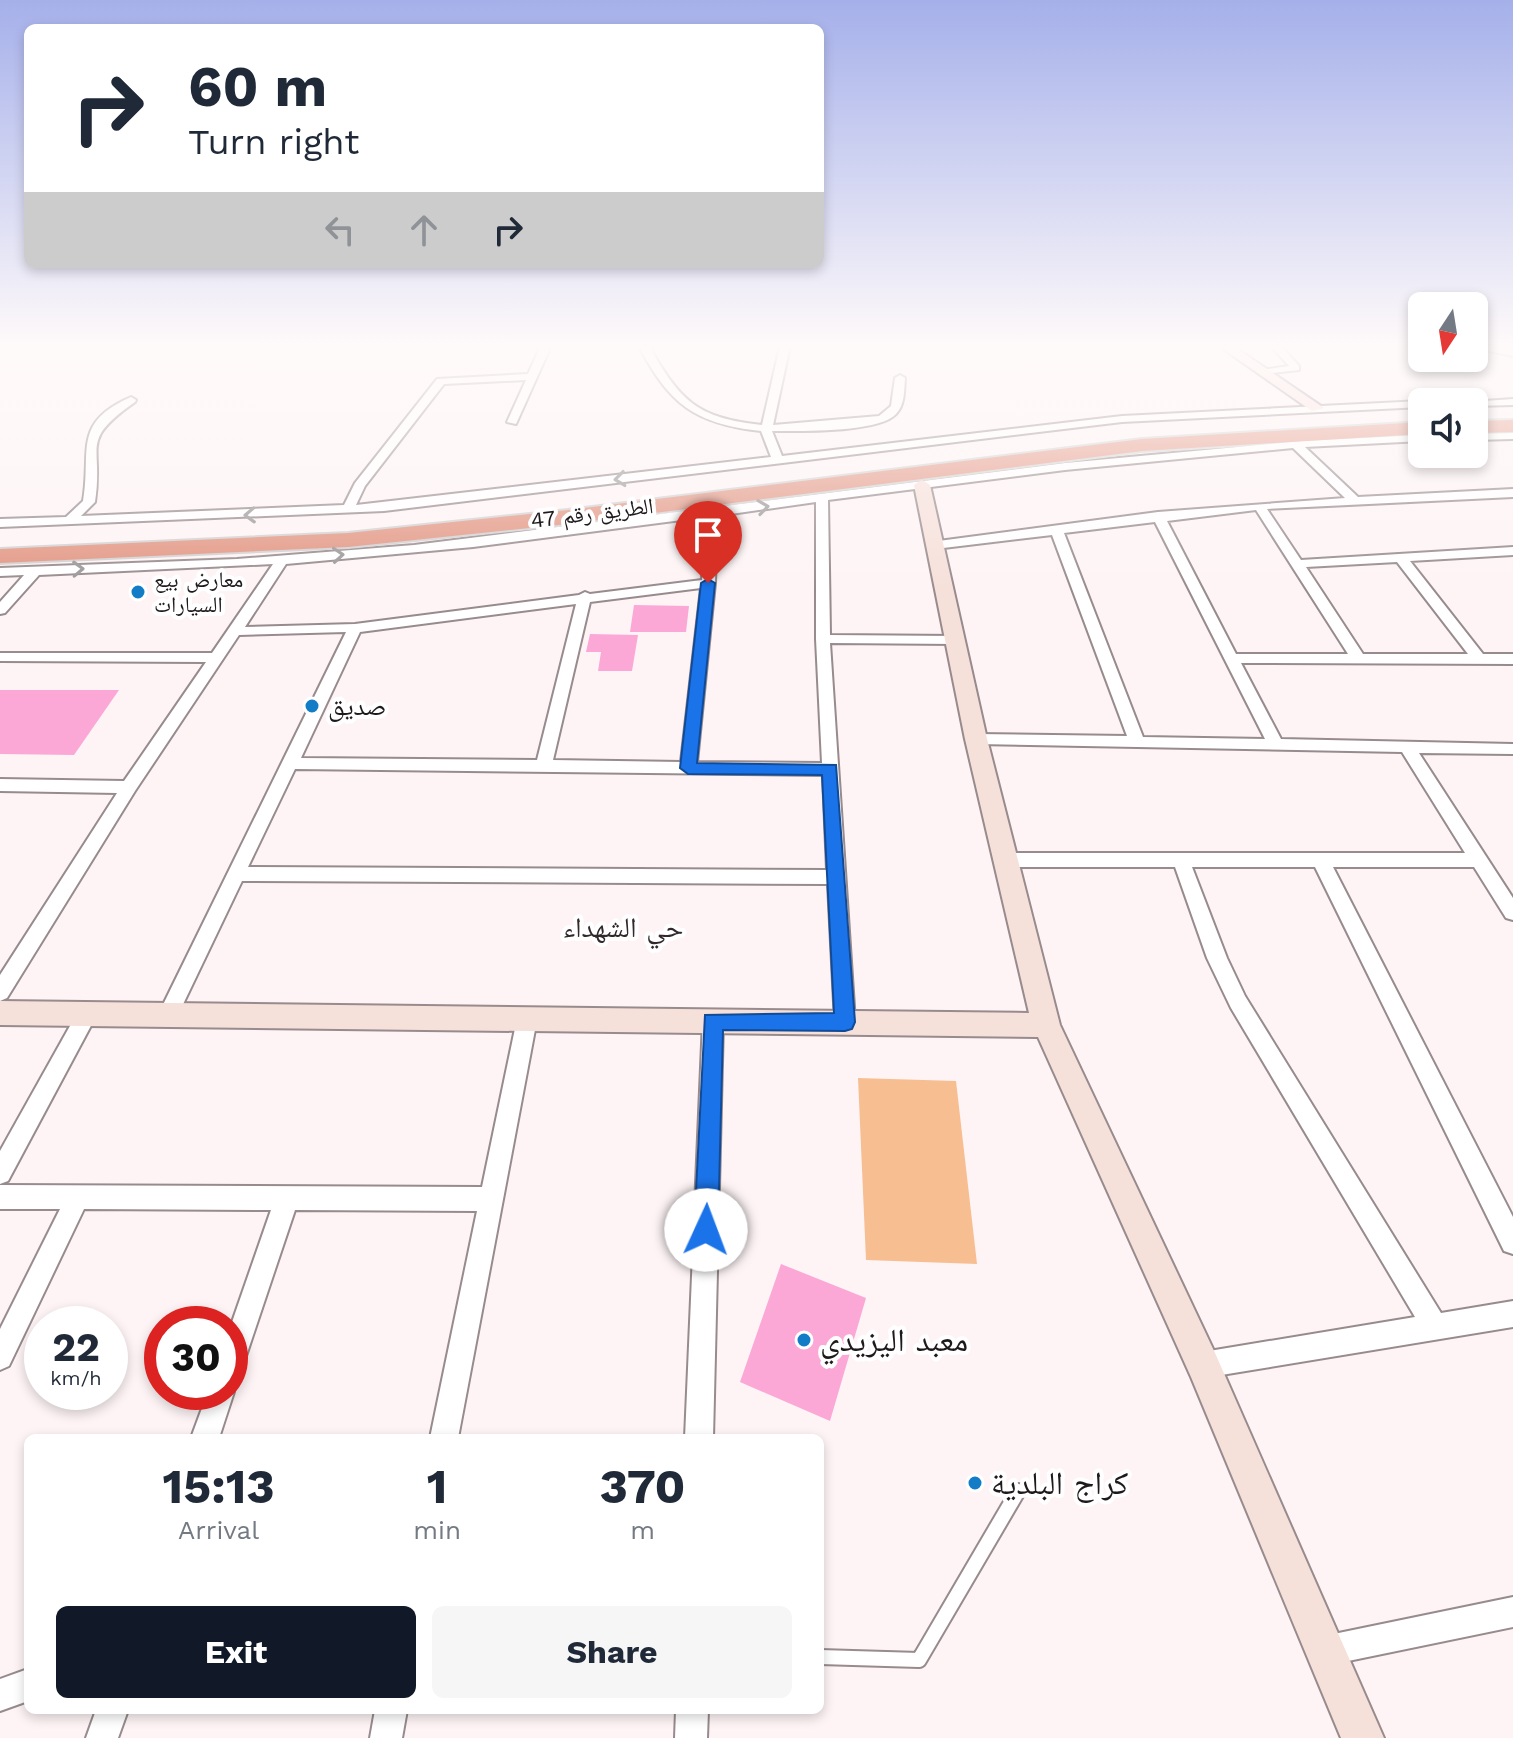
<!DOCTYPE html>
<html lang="en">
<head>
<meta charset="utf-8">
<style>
	:root { --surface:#fff; --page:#f6f6f7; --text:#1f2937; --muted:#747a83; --accent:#111827 }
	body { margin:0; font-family:"Work Sans","Noto Naskh Arabic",sans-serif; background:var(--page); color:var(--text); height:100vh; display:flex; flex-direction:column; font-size:30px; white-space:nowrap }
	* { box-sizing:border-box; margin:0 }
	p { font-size:26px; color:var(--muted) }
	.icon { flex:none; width:44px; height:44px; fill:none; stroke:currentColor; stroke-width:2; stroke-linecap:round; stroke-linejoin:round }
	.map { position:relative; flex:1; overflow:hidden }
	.side { position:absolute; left:24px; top:1434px; width:800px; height:280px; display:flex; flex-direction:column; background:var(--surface); border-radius:12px; box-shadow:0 4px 12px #0003 }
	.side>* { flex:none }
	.guide { position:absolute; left:24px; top:24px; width:800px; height:244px; border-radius:12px; box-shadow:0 4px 12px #0003; background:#fff; color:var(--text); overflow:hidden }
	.needle { width:52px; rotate:192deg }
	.buttons { position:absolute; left:1408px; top:292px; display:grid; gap:16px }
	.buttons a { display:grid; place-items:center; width:80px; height:80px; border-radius:12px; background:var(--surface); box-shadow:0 4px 12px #0003; font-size:40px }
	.speed { position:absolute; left:24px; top:1306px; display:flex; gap:16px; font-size:40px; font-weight:700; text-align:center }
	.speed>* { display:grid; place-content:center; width:104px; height:104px; border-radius:50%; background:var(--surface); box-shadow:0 4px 12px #0003; line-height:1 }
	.speed small { font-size:20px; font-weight:400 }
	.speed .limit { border:12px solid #d22; background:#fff; color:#111 }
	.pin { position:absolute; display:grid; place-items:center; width:68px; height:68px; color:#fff; margin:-82px -34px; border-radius:50% 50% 50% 0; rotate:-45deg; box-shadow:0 0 8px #0007 }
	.pin .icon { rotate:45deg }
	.me { position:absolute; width:88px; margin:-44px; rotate:2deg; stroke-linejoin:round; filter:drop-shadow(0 0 6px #0008) }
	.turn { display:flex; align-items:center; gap:28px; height:168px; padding:0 32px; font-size:36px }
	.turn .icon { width:104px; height:104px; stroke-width:2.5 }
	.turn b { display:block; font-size:56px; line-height:68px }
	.lanes { display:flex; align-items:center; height:76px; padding:0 32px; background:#0003; justify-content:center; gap:40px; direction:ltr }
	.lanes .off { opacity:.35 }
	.eta { display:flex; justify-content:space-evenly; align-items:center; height:136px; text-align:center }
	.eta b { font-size:48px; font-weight:700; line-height:56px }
	.action { display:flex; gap:16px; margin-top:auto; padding:16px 32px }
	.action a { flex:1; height:92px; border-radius:12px; background:var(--accent); color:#fff; font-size:32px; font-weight:700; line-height:92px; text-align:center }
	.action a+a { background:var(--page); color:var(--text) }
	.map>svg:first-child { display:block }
	.green { fill:#f7be92 }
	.building { fill:#fba8d6 }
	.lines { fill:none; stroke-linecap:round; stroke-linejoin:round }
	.lane-casing { stroke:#978b8d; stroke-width:18 }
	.street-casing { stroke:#978b8d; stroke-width:4 }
	.secondary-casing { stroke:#978b8d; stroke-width:4 }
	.highway-casing { stroke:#d2d1d1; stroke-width:4 }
	.lane { stroke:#fff; stroke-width:14 }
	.street { fill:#fff; fill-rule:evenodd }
	.secondary { fill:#f6e0da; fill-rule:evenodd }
	.highway { fill:#e29683; fill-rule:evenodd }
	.oneway { stroke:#9a9898 }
	.route { fill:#1a73e8; stroke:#114b97; stroke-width:2 }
	.poi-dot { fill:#137cc6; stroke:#fff; stroke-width:3 }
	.labels { text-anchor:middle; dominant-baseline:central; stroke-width:8; stroke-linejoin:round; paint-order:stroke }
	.far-street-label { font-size:22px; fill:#1e191a; stroke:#fff }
	.far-poi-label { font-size:22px; fill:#1e191a; stroke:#fff; text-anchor:start }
	.poi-label { font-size:26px; fill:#1e191a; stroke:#fff; text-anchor:start }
	.neighbourhood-label { font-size:28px; fill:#312829; stroke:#fff }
	.near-poi-label { font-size:32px; fill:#1e191a; stroke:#fff; text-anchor:start }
</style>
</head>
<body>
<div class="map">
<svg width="1513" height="1738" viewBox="0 0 1513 1738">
	<rect width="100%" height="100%" fill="#fef4f5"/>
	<path class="green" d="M858,1078L956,1081L977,1264L866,1260Z"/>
	<g class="building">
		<path d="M634,605L689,606L686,632H630Z"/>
		<path d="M590,634L638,635L632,671H598L601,652H586Z"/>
		<path d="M0,690H119L74,755L0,754Z"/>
		<path d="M781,1264L866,1298L830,1421L740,1382Z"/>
	</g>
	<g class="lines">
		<defs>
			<path id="lane" d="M820,1657L919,1660L1018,1491"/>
			<g id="street">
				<path d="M541,346H551L516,424L507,422L526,380L444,384L365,486L356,505L771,457L761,431C695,424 669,404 639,346H649C680,401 697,418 762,425L780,346H790L773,425L879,416L891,406L895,378L900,375L905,378C904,390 905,405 896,414C879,433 797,431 772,431L782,456L1122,416L1422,401L1426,402H1422V407L1122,422L384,511L0,527V519L66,517L83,501C92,452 71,423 131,397L136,400L135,402C78,442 104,444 95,502L81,516L344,505L355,483L437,379L528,374Z"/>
				<path d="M1271,346H1281L1299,366V370L1262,374V370L1289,366Z"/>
				<path d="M1474,346L1513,350V356L1475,348Z"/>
				<path d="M1513,399V405L1474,406V402H1470Z"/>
				<path d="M1513,433V439L1474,440V434Z"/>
				<path d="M1422,435V441L1305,447L1358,497L1513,489V497L1267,509L1301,560L1513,547V555L1410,561L1483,654H1513V664L1241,663L1281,739L1513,744V754L1419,753L1513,898V920L1506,918L1474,867H1333L1513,1217V1254L1504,1251L1315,867H1192L1227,958L1245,996L1441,1313L1513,1301V1327L1203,1378L1194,1374L1190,1365L1194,1356L1203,1352L1415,1317L1231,1008L1207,958L1175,867H1005L996,860L1005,853H1465L1402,752L976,744L968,739L976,734L1127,736L1052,535L935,549L931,548V542L1158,512L1345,498L1293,448L1065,470L828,500L830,635L957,636L964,640L957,644L830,643L855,1022L852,1028L845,1031L838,1028L835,1022L828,884L242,881L175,1021L168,1024L161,1021L158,1015L346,632L239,635L135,791L7,998L0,1001V975L117,793L0,791V779L124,781L206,662L0,661V653H212L273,564L39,575L5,613L0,614V602L24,575L0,576V568L237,559L414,545L1065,463L1303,441ZM816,502V639L822,763L697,762L715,583L717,516ZM1256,510L1348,654H1236L1167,521ZM705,517L702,580L590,594L585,592L579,595L355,624L245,627L286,564L473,547ZM1155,522L1265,739L1143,737L1064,533ZM1397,562L1468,654H1363L1306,567ZM701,588L681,762L553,760L590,602ZM576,604L537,760L301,758L360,632ZM295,769L823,775L827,870L248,867Z"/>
				<path d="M87,1005L94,1008L97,1014L94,1020L8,1181L0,1184V1151L80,1008Z"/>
				<path d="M527,1010L534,1013L537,1019L458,1438H430L477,1211L295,1210L243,1365L239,1374L230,1378V1328L271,1210L84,1209L9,1366L0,1370V1329L60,1209H0V1185L482,1187L517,1019L520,1013Z"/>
				<path d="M713,1012L720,1015L723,1021L713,1438H685L703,1021L706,1015Z"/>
				<path d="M230,1382L234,1392L219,1438H191L208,1392H230Z"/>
				<path d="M1513,1597V1627L1324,1666L1313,1662L1309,1651L1313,1640L1324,1636Z"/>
				<path d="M28,1669V1701L0,1711V1679Z"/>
				<path d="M96,1710H128L118,1738H86Z"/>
				<path d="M375,1710H407L402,1738H370Z"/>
				<path d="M676,1710H708L707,1738H675Z"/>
			</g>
			<g id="secondary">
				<path d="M1219,346H1233L1324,408L1312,411Z"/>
				<path d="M922,480L930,485L987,739L1060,1025L1215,1353L1384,1738H1341L1191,1377L1038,1037L0,1025V1001L1029,1013L965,739L914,485Z"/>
			</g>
			<g id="highway">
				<path d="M1513,420V432L1474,433V421Z"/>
				<path d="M1422,422V434L1142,451L568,524L348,547L0,563V549L348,533L568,510L1142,439Z"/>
			</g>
		</defs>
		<use href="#lane" class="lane-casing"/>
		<use href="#street" class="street-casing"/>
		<use href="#secondary" class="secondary-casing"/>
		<use href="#highway" class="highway-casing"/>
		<use href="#lane" class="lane"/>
		<use href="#street" class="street"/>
		<use href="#secondary" class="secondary"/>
		<use href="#highway" class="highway"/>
	</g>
	<defs><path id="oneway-chevron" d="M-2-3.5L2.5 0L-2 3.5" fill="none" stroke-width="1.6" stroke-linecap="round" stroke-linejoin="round" transform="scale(2)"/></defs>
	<g class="oneway">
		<use href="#oneway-chevron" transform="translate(620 479) rotate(173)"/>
		<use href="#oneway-chevron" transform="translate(763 507) rotate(-8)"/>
		<use href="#oneway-chevron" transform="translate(250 515) rotate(178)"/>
		<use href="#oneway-chevron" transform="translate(338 555) rotate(-4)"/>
		<use href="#oneway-chevron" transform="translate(78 569) rotate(-2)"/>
	</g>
	<linearGradient id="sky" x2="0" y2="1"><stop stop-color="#a5b0ea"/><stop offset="0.59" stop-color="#fffafa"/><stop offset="1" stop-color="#fffafa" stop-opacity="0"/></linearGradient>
	<rect width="1513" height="589" fill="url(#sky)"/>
	<path class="route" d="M708,579L715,583L697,763L836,765L855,1022L852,1029L845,1031L723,1030L718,1230L715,1238L706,1242L697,1238L694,1230L705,1015L834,1013L822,775L688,774L680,768L701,583Z"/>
	<g class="poi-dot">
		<circle cx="138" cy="592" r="8"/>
		<circle cx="312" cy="706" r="8"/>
		<circle cx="804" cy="1340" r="8"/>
		<circle cx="975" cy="1483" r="8"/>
	</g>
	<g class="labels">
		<g class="far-street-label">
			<text transform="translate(592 513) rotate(-7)">الطريق رقم 47</text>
		</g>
		<g class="far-poi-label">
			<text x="154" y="579">معارض بيع<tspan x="154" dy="25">السيارات</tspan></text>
		</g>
		<g class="poi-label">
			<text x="328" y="706">صديق</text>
		</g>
		<g class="neighbourhood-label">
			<text x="623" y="927">حي الشهداء</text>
		</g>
		<g class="near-poi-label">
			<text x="820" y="1340">معبد اليزيدي</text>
			<text x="991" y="1483">كراج البلدية</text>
		</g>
	</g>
</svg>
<div class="buttons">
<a><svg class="needle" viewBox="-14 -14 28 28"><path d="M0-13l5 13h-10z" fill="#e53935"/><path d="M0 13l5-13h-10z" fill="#747a83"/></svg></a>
<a><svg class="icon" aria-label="sound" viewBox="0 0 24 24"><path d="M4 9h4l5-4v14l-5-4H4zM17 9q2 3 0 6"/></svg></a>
</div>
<div class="speed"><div>22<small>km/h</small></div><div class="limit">30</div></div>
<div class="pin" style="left:708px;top:583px;background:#d93025"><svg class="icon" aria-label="arrive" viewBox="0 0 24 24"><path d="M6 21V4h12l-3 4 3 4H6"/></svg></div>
<svg class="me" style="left:706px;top:1230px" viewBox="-20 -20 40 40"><circle r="19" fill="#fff"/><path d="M0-13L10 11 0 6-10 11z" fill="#1a73e8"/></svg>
<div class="guide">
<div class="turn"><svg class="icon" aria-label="right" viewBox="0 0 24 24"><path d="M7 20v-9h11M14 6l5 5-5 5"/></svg><div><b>60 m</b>Turn right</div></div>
<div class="lanes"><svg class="icon off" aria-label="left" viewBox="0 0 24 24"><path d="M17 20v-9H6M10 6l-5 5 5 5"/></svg><svg class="icon off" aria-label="ahead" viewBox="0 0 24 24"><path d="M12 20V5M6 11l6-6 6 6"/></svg><svg class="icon" aria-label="right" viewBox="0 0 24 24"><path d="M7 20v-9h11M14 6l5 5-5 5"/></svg></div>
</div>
<section class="side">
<div class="eta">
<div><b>15:13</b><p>Arrival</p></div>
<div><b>1</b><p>min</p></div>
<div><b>370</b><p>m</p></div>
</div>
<div class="action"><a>Exit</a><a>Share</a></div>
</section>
</div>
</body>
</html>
